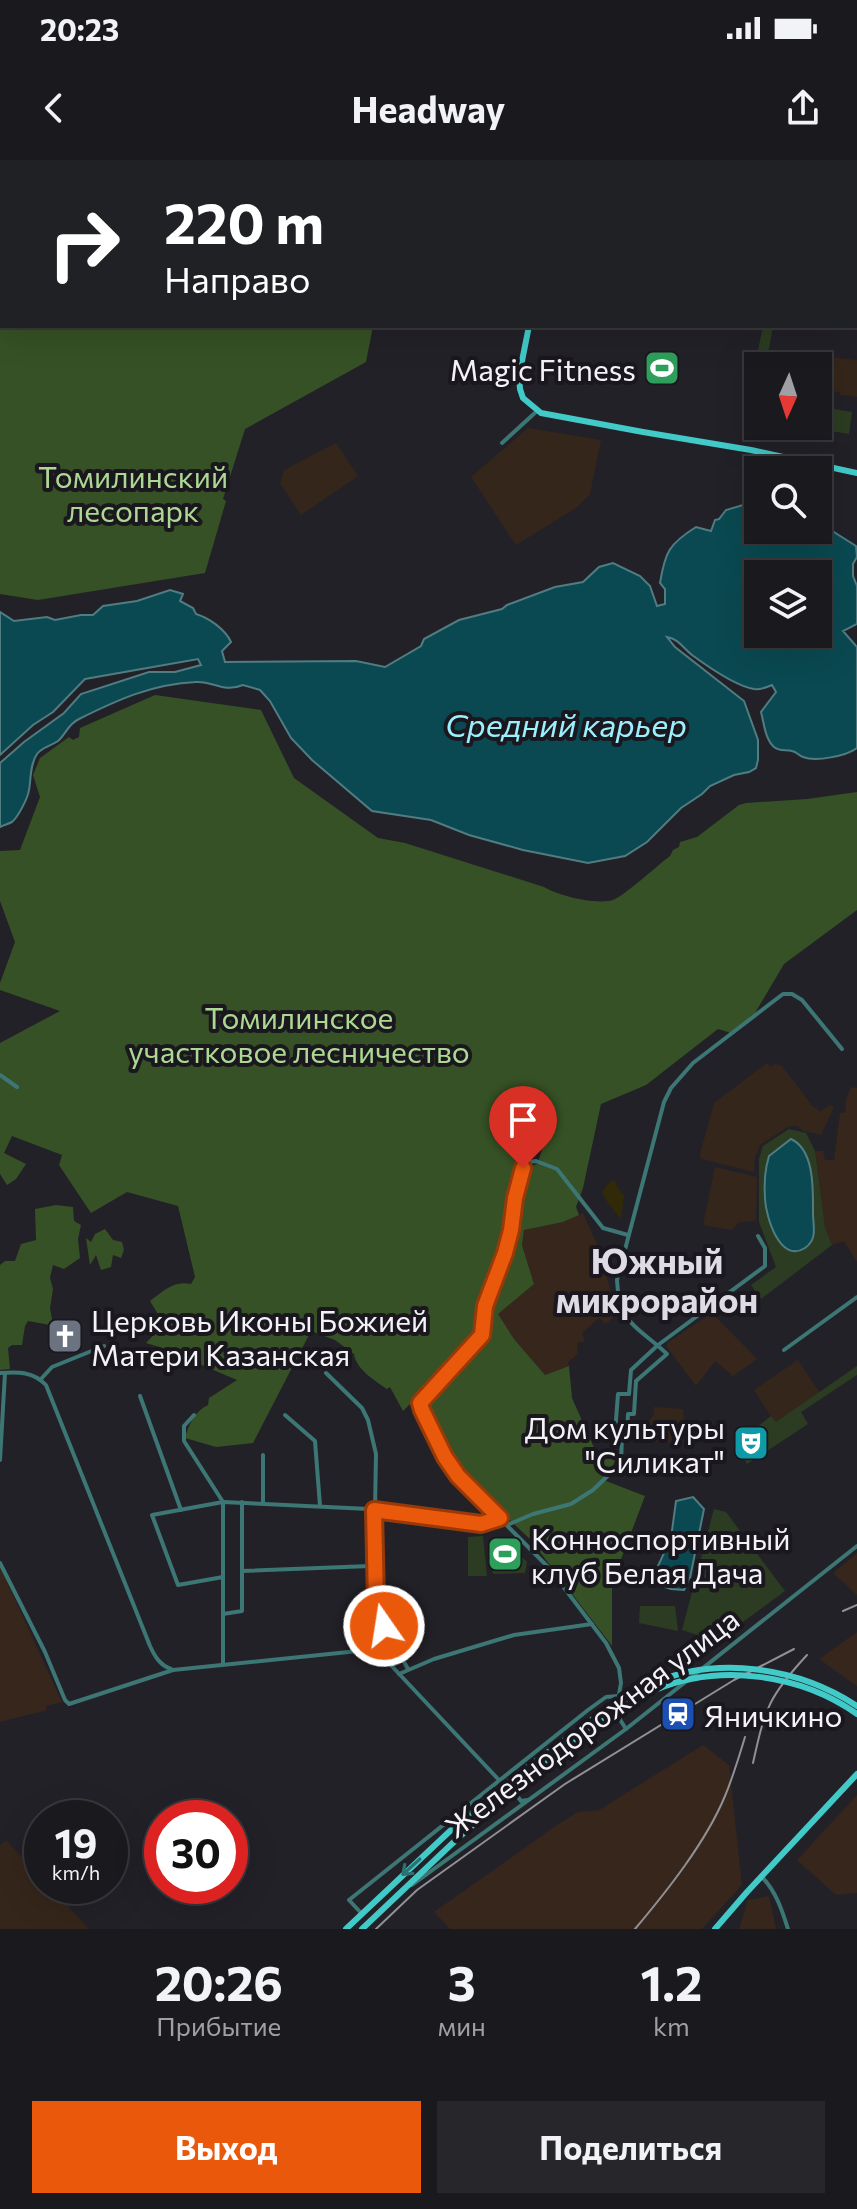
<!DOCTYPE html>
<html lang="ru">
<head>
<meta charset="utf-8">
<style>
	:root { --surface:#1a191e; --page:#27262b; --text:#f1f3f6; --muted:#9fa0a4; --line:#38383c; --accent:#ea580c }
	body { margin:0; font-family:Commissioner,sans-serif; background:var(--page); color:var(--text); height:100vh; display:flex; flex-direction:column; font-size:30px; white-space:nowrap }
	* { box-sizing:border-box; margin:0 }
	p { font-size:26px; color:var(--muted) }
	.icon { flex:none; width:44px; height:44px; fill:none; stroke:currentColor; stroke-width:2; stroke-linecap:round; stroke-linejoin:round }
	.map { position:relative; height:1769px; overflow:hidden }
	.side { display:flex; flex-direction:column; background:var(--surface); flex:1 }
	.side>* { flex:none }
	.banner { position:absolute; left:0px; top:0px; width:858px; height:168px; box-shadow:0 8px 32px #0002,0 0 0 2px var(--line); background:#202124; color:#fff; overflow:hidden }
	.needle { width:52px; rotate:183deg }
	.fabs { position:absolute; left:744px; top:192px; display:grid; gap:16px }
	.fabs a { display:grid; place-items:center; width:88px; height:88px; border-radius:0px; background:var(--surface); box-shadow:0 8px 32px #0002,0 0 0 2px var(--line); font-size:40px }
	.speed { position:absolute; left:24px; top:1640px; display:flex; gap:16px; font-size:40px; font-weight:700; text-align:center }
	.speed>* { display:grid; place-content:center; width:104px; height:104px; border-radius:50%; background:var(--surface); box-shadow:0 8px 32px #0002,0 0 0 2px var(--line); line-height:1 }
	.speed small { font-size:20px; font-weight:400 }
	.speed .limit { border:12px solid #d22; background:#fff; color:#111 }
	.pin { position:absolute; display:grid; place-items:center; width:68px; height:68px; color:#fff; margin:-82px -34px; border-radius:50% 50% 50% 0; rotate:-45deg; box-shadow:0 0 8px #0007 }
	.pin .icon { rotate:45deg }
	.me { position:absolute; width:88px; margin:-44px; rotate:347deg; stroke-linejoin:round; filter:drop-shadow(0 0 6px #0008) }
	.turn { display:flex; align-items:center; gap:28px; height:168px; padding:0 32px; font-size:36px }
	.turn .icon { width:104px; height:104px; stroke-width:2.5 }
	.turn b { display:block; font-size:56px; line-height:68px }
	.eta { display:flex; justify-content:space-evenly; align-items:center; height:136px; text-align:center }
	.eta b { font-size:48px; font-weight:700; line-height:56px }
	.button { display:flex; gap:16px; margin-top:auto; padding:16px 32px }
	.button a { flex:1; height:92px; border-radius:0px; background:var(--accent); color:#fff; font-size:32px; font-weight:700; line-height:92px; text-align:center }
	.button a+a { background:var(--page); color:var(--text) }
	.status { display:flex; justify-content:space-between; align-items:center; height:56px; padding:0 40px; background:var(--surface); direction:ltr }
	.status svg { height:22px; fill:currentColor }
	header { display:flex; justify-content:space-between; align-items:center; height:104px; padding:0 32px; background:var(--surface); font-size:36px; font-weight:700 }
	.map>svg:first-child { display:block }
	.industrial { fill:#36261c }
	.education { fill:#35261b }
	.green { fill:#2c3c22 }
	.forest { fill:#365125; fill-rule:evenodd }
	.sand { fill:#322908 }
	.water { fill:#0a4951; stroke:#507c82; stroke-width:2; fill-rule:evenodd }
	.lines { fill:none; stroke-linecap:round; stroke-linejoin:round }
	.minor { stroke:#3c7675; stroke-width:4 }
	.major { stroke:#41cac8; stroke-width:6 }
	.rail { stroke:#919095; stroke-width:2 }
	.major-bridge { stroke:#41cac8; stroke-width:6 }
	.oneway { stroke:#2e7173 }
	.route-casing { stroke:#983908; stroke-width:20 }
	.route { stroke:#ea580c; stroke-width:14 }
	.labels { text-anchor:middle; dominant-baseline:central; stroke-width:8; stroke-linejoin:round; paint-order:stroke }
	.poi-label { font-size:30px; fill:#f3f2f6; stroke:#1a181e; text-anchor:start }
	.park-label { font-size:30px; fill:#acd892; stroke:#1a181e }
	.street-label { font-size:30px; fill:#f3f2f6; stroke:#1a181e }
	.water-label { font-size:32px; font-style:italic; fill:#9bf0fe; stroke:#1a181e }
	.quarter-label { font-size:34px; font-weight:bold; fill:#dedbe4; stroke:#1a181e }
</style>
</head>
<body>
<div class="status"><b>20:23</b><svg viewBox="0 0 49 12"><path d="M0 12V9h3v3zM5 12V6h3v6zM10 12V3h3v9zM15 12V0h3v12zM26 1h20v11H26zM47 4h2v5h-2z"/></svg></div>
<header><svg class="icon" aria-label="back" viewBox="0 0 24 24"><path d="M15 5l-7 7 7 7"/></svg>Headway<svg class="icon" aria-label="share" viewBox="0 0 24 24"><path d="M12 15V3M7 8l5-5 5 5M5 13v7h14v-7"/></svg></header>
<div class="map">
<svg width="857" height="1769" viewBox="0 0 857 1769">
	<rect width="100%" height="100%" fill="#232128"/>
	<g class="industrial">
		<path d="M506,922L553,953L531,998L525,997L483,961Z"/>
		<path d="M851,927L857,928V1102L844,1081L832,1085L825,1067L815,991H823L825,1000H834L840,953L846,952L845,943Z"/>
		<path d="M583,1053L598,1086L617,1154L606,1164L599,1158L582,1173L585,1181L577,1183L578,1194L568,1202L569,1206L545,1215L514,1179L497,1154L534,1124L522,1085L524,1070L563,1062Z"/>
		<path d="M712,1153L757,1199L733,1216L715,1201L696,1226L667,1187V1183Z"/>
		<path d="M857,1393V1435L833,1413Z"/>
		<path d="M0,1407L62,1542L46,1546L47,1550L0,1562Z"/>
		<path d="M857,1472V1526L819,1499Z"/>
		<path d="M703,1585L729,1605L742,1725L702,1769H450L434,1752L557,1665L578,1652L599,1650Z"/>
		<path d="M857,1635V1733L836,1735L797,1700Z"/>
		<path d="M769,1736L776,1769H739L748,1740Z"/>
	</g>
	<g class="education">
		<path d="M808,195L857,200V237L840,235V232L827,231V226L818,225V206H807Z"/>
		<path d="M528,268L601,280L590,334L576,348L516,385L471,317Z"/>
		<path d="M336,283L358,316L301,355L280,323L284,310Z"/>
		<path d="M767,903L771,907L775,904L782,906L814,948H816L820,952L829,945L834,947L821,975L804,971L797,966H789L760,985L755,997L754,1012L701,999L700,994L714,943Z"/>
		<path d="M715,1007L757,1017L756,1061L740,1062L731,1070L703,1065Z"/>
		<path d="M798,1200L820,1233L775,1263L754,1230Z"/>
		<path d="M654,1247L683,1249L686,1283L650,1281V1260L654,1255Z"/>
		<path d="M6,1680L42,1719V1726H49L89,1769H0V1685Z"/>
	</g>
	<g class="green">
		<path d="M763,166H773L766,206H758V222L752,219Z"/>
		<path d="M828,248L852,252L849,274L825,270Z"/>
		<path d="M789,969L806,973L815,991L825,1067L832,1085L761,1139L751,1125L776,1107L759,1062V999L763,986Z"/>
		<path d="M857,1206V1215L801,1252L808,1264L747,1304L736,1284L771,1256L776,1262Z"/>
		<path d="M714,1349L726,1352L785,1431L717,1481L682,1470Z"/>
		<path d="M483,1376L487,1416H468V1377Z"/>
		<path d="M505,1379L527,1402L525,1413L493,1414L490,1385Z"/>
		<path d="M640,1446H675L678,1471L639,1463Z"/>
	</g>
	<g class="forest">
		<path d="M0,0H303L304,2H2V166H373L366,202L245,269L223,339L226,341L205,413L38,440L0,434Z"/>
		<path d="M155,535L261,550L294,618L378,678L405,683L544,727C559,736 596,745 613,740C624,736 658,705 670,696L673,690L679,687L680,682L697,677L739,645L746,643L807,639L857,632V750L784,804L755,853L731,873L718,869L646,925L601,944L583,1028L576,1047L579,1055L563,1062L524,1070L522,1085L534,1124L498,1154L514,1179L545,1215L569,1206L572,1238L599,1299H616L606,1321L645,1336L612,1423V1486L530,1379L461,1315L421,1233L403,1251L390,1227L387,1229C375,1221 356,1209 354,1194L335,1180L311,1171L253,1283L216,1287L185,1278C189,1264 195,1251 208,1245L209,1238L237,1220L197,1203L185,1204L168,1193L166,1189L146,1183L164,1164L150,1141C163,1131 174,1120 191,1124L195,1117L178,1046L127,1032L91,1053L59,1005L62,995L12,976L4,993L26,1004L16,1019L7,1025L0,1014V883L60,851L0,830V823L15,782L0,741V691L20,690L40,637L33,615L40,598L69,577L73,580L79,577L80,568ZM516,933L526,934L556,952C556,961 552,963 548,971C543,981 542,993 537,1004L527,1007L523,1005L491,973V965C503,957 506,943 516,933Z"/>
		<path d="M56,1045L73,1047L74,1061L81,1065L78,1079L80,1098L64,1109L53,1105L50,1118L53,1129L50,1148L52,1159L50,1165L28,1161L25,1166L22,1185H12L8,1188L10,1209L0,1210V1105L5,1101H15L21,1084L36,1080L35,1049Z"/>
		<path d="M105,1069L113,1080L122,1082L124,1090L121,1098L113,1095L111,1107L101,1110L96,1095L90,1105L86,1078L91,1082L95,1074Z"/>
	</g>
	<path class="sand" d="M611,1020L616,1022L617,1027L624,1036L621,1059L608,1043L602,1032Z"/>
	<g class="water">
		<path d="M743,345H758V370H818V362L856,386L857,397L853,404V416L857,426V464L843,471L857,487V588C846,596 816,602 803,597C798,595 797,592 792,591C786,589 780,592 774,587C765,579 764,563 761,552L776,532L772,525C767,527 761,530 754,529C736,526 707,506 692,495C683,488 679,479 667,477L675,487L744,541L758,580V600L756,608L749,612L734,615L710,626L702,634L681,648L647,682L625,696L588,703L523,690L469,675L431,660L372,651L312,600L291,578L270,541L260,530L243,525C223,533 214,521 196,522C152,524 117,540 79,559C68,564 66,574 58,581C51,586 42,587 37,594C30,604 31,619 29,630C28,638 18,657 12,662C8,664 4,665 0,667V603L24,582L64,553L81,534L149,512H175L201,505L198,499L85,519L53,552L33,565L0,595V452L14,461L47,457L55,460L81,455H93L103,446L137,441L170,430L183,434L180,441L193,448L196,454C209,458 225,469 231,482L222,491L225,502L356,501L385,507L421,486L424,479L459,460L502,449L507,445L555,427L583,422L599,407L613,403L640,416L650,426L657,446L665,444V429L660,423C665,392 669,384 696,367L711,371L715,360L719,359L726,350ZM758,414H818V474H758Z"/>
		<path d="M791,979C815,990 813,1031 813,1053C813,1066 818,1079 805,1088C780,1104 766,1057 765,1039C764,1025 765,1009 769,996Z"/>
		<path d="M693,1337L704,1349L690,1418L684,1430L671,1429L657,1424L658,1406L671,1378L676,1341Z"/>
	</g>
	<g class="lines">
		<g class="minor">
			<path d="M308,0L310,2"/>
			<path d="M613,2L615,0"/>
			<path d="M757,2V0"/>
			<path d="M848,2V0"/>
			<path d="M856,82L857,83"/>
			<path d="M856,110L857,109"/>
			<path d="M856,165H857"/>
			<path d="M502,283L537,251"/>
			<path d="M0,915L17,927"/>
			<path d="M784,1190L857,1137"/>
			<path d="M0,1213C18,1212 33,1211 46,1225L150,1486C155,1497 160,1505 171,1509"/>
			<path d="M326,1213L362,1248L368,1260L376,1294L374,1406L376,1441L384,1466L408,1509"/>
			<path d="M41,1219L52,1207L104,1186"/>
			<path d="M140,1236L181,1350"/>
			<path d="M194,1255L184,1266V1281L223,1342V1505"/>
			<path d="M285,1255L315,1281L320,1346"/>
			<path d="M622,1276L615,1273L618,1234H629L631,1210L658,1185L765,1106V1088L758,1076"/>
			<path d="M263,1295V1343"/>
			<path d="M0,1300L5,1213"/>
			<path d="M374,1350L481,1364L500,1358"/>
			<path d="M507,1365L533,1354L571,1344L593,1330L621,1303L622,1276L627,1274L628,1254H634L636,1221L667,1194C638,1166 619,1166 617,1120L664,942L671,928L693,903L783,834H792L802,840L842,889"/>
			<path d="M0,1403L45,1492L65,1540L69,1544L173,1510L368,1490L387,1501L499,1620"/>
			<path d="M223,1417L178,1425L152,1355L223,1342L369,1349L370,1406L242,1411"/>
			<path d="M223,1454L242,1451V1342"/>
			<path d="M399,1514L434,1499L514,1475L592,1464"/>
			<path d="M618,1540L621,1523L619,1508L606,1483L549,1408L458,1316L445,1297L420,1243L482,1175L485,1146L505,1093L511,1070L519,1017L523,1008L529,1002L536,1001L557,1009L603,1068L628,1075"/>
			<path d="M618,1549L619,1558L626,1569"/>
			<path d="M517,1627L515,1633L521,1641L528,1640"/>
			<path d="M761,1716C776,1731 782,1750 788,1769"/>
			<path d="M412,1725L626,1569L857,1386"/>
			<path d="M362,1754L349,1740L588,1550L606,1537L618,1536"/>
		</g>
		<g class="major">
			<path d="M375,2L377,0"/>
			<path d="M529,166L519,216L520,229L523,238L541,253L643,272L751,290L857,313"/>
			<path d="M346,1769L450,1671L512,1619L608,1548"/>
			<path d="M362,1769L457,1679L518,1625L611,1554"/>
			<path d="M715,1769L747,1732L857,1614"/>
		</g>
		<g class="rail">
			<path d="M843,1451L857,1445"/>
			<path d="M753,1603C765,1548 769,1536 807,1495"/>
			<path d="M376,1769L417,1730L565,1624L734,1520L794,1489"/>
			<path d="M635,1769C667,1731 706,1682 725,1636C733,1617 739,1597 745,1577"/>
		</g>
		<g class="major-bridge">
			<path d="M608,1548C622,1539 636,1530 651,1524C717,1495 798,1507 857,1546"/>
			<path d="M611,1554C625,1545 640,1536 655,1530C720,1503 800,1514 857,1554"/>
		</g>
	</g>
	<defs><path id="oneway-shaft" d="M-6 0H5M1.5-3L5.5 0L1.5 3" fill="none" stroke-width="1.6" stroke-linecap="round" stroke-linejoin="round" transform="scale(2)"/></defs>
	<use class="oneway" href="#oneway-shaft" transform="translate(411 1707) rotate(138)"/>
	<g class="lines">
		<defs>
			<path id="route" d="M384,1466L376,1441L374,1350L481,1364L500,1358L458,1316L445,1297L422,1250L420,1243L482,1175L485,1146L505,1093L511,1070L515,1038L523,1008"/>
		</defs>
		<use href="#route" class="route-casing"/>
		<use href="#route" class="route"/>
	</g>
	<defs>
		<symbol id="stadium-square" viewBox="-11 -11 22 22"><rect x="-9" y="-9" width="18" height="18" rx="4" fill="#2e9e5b" stroke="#1a181e"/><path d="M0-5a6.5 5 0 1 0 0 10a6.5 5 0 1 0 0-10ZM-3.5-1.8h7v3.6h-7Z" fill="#fff"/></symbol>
		<symbol id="church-square" viewBox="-11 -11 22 22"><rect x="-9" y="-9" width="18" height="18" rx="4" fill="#6b7280" stroke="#1a181e"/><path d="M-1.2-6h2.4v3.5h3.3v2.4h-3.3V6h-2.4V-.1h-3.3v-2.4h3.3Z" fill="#fff"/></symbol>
		<symbol id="theatre-square" viewBox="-11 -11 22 22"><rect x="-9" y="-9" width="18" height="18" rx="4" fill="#0f9aa8" stroke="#1a181e"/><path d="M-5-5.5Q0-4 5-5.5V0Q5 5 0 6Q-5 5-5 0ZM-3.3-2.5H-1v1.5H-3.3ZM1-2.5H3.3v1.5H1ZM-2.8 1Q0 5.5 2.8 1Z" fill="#fff"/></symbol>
		<symbol id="station-square" viewBox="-11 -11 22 22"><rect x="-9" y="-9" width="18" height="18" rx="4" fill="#1a4fb4" stroke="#1a181e"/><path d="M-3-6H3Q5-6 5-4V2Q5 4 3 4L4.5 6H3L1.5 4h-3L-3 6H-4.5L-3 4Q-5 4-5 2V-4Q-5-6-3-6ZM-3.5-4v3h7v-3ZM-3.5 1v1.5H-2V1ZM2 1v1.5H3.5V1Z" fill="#fff"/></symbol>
	</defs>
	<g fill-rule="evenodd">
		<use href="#stadium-square" x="642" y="188" width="40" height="40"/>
		<use href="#church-square" x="45" y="1156" width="40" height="40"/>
		<use href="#theatre-square" x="731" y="1263" width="40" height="40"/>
		<use href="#stadium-square" x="485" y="1374" width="40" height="40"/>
		<use href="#station-square" x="658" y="1534" width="40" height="40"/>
	</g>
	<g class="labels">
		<g class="poi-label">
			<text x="636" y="208" text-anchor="end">Magic Fitness</text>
			<text x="91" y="1159">Церковь Иконы Божией<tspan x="91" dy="34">Матери Казанская</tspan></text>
			<text x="725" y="1266" text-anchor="end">Дом культуры<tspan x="725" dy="34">"Силикат"</tspan></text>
			<text x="531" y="1377">Конноспортивный<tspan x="531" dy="34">клуб Белая Дача</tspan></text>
			<text x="704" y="1554">Яничкино</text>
		</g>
		<g class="park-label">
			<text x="133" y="315">Томилинский<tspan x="133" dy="34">лесопарк</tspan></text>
			<text x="299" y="856">Томилинское<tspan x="299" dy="34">участковое лесничество</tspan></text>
		</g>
		<g class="street-label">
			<text transform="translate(591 1562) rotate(-37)">Железнодорожная улица</text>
		</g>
		<g class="water-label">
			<text x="566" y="564">Средний карьер</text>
		</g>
		<g class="quarter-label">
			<text x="657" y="1100">Южный<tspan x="657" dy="39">микрорайон</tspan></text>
		</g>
	</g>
</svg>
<div class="fabs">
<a><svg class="needle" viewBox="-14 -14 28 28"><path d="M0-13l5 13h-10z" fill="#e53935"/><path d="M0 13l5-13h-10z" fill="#9fa0a4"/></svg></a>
<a><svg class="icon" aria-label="search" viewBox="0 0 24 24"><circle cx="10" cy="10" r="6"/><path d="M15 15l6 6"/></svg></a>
<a><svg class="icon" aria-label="layers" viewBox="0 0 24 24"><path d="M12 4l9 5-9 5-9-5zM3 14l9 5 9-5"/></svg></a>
</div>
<div class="speed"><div>19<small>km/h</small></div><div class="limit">30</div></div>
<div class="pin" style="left:523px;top:1008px;background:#d93025"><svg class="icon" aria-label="arrive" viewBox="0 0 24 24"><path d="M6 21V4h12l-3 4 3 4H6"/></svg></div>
<svg class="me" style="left:384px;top:1466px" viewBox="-20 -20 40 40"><circle r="17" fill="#ea580c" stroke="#fff" stroke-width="3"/><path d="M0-11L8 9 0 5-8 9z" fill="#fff"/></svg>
<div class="banner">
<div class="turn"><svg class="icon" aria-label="right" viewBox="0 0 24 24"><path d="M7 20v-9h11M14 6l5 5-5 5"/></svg><div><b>220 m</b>Направо</div></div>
</div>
</div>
<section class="side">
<div class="eta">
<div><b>20:26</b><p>Прибытие</p></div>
<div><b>3</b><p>мин</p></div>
<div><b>1.2</b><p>km</p></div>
</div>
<div class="button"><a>Выход</a><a>Поделиться</a></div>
</section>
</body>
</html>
